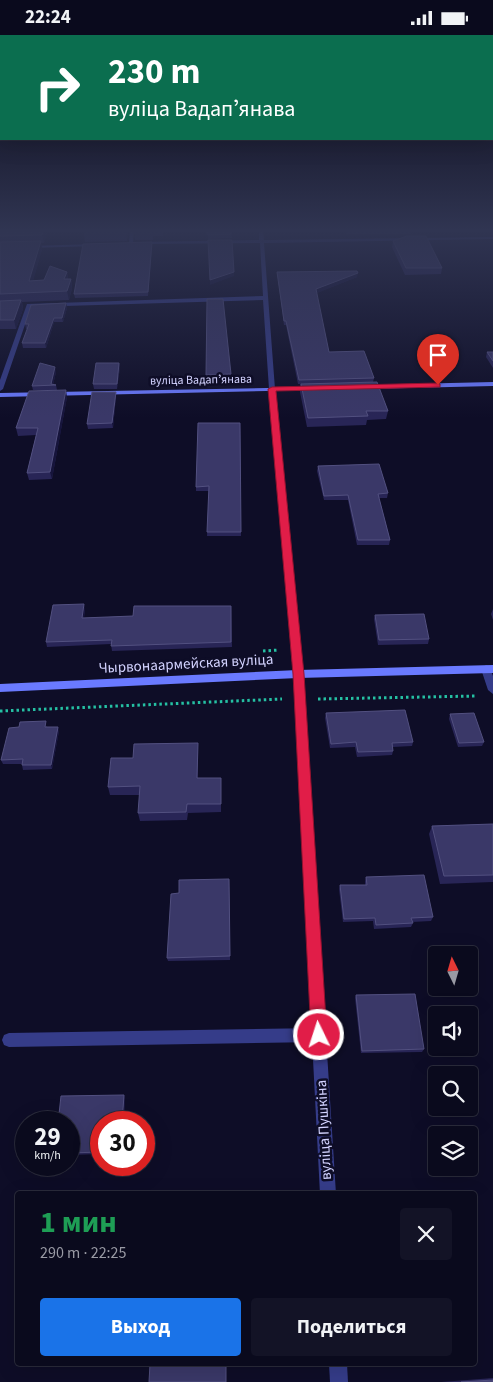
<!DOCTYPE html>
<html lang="ru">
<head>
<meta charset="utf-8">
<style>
	:root { --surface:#0a0a1d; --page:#131326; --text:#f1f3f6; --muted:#999aa4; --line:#2a2b3b; --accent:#1a73e8 }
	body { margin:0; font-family:"Source Sans 3",sans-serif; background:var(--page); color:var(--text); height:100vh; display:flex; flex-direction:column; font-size:19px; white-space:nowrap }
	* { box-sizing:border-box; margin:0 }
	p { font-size:16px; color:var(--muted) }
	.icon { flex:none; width:28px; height:28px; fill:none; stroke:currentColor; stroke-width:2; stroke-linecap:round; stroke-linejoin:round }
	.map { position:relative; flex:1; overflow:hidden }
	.drawer { position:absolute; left:15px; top:1156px; width:462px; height:175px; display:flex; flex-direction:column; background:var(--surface); border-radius:5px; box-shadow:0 5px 20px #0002,0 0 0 1px var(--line) }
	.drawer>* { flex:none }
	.hud { position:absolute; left:0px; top:0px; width:494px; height:105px; box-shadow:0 5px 20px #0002,0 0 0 1px var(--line); background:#0b6e4f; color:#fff; overflow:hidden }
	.needle { width:32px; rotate:355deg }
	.controls { position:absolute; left:428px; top:911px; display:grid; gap:10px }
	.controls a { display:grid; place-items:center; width:50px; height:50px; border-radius:5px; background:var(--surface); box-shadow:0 5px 20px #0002,0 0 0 1px var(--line); font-size:25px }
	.speed { position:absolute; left:15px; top:1076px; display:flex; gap:10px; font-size:25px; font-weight:700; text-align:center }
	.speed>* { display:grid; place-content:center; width:65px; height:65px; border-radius:50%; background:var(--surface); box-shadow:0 5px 20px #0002,0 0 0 1px var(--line); line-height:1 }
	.speed small { font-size:12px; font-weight:400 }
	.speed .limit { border:8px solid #d22; background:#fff; color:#111 }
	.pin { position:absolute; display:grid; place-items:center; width:42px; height:42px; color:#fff; margin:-51px -21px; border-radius:50% 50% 50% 0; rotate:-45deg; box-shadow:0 0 5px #0007 }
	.pin .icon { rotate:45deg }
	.me { position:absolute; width:55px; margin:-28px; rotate:356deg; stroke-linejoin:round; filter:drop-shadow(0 0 4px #0008) }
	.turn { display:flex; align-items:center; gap:18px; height:105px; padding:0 25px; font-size:22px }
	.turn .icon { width:65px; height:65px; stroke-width:2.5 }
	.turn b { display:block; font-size:35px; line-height:42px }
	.round { display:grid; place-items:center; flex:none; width:52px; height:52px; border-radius:5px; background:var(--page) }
	.overview { display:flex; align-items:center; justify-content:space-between; height:85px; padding:0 25px }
	h1 { font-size:30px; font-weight:700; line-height:38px; color:#1e9e55 }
	.button { display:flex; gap:10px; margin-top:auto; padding:10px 25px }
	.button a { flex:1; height:58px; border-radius:5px; background:var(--accent); color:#fff; font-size:20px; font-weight:700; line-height:58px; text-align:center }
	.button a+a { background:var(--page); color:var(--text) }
	.status { display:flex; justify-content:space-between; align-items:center; height:35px; padding:0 25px; background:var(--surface); direction:ltr }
	.status svg { height:14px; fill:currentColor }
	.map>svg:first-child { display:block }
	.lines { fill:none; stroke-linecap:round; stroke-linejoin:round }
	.path { stroke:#25c0a3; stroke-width:3; stroke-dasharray:2.5 3; stroke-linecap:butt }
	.lane { fill:#353c89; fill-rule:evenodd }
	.street { fill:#353c89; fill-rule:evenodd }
	.secondary { fill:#6a7aff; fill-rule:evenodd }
	.wall { fill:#282556 }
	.shaded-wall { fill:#16143b }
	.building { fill:#3a3868; stroke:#525080 }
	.route { fill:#e11d48; stroke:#92132f }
	.labels { text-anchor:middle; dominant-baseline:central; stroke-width:5; stroke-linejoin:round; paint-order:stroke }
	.far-street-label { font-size:12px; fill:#d3d3ff; stroke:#0e0d27 }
	.street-label { font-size:15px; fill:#d3d3ff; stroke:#0e0d27 }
</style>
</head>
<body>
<div class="status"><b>22:24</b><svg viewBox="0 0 49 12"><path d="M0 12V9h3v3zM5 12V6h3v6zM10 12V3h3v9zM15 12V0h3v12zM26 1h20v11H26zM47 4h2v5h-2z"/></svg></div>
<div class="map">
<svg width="493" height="1347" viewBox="0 0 493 1347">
	<rect width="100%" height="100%" fill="#0e0d27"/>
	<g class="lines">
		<g class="path">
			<path d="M263,616L279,615"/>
			<path d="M318,664L477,661"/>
			<path d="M0,676L282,664"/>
		</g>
		<g class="lane">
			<path d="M130,194H134L133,209L131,210L129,209Z"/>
			<path d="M486,630L489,631L493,641V659L488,655L481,634Z"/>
			<path d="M319,993L324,995L326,1000L324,1005L319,1007L9,1012L4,1010L2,1005L4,1000L9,998Z"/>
		</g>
		<g class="street">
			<path d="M259,194H263L264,205L493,202V204L264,208L275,354L303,639L336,1159H320L293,639L269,354L263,265L31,272L3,354L0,356V345L27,269L263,261L260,208L139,209L137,208L139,207L259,205Z"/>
			<path d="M95,209L97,211L29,213L27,212L29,211Z"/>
			<path d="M329,1329H347L348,1347H330Z"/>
		</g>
		<g class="secondary">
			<path d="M493,347V351L366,354L363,352L366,350Z"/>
			<path d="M316,352V354L314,355L0,362V358Z"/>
			<path d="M493,630V638L298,643L0,657V649L298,635Z"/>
		</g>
	</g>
	<g class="wall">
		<path d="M0,194H48L44,208H41L42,214L33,245H44L67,237L68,244H71L72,253L69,265L22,267L23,274L16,294H0Z"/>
		<path d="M83,194H128L127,206L85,207Z"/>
		<path d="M134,194H163V201H153V205H135Z"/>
		<path d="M206,194H231L232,203L208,204V200H206Z"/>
		<path d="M344,194H411L412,195L411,199H346Z"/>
		<path d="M488,194H493V200H492Z"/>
		<path d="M393,206L442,233L441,239L405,240L392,212Z"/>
		<path d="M152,207V211L148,261L75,263L74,259Z"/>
		<path d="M277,237L357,242L316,258L329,317L374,343L373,347L388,376L386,384L367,385L366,390L307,392L300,357V349H298L286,290H284Z"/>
		<path d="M207,264L231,339V343L206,344Z"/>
		<path d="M66,268L67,273L63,287H54L46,313H23L22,308L28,294H26L25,289Z"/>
		<path d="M487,317H493V333L486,322Z"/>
		<path d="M119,328L120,332L117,354H94L93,349Z"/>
		<path d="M56,337L53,350H56L57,355H33L32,351Z"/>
		<path d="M116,361L113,393L88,394L87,389Z"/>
		<path d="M67,362L52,444L29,445L27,438L36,400L18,401L16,393Z"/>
		<path d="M240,388L241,501H207L209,456H196V452Z"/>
		<path d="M318,431L388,458L387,463H379L390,505L389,510H357L348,465H324L317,436Z"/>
		<path d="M231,571L232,612L112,616L111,609L47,612L46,607L85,574L84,583L133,581Z"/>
		<path d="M493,574V585L491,579Z"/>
		<path d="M375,580L429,604L428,609L378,610L374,584Z"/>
		<path d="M326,678L413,707L412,711L393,712V716L392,720L357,722L355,712L330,713L325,683Z"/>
		<path d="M450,679L484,707L482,711L458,712L449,684Z"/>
		<path d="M47,691V692L59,696L52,734L23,735L22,730V729H3L1,725Z"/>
		<path d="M198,708V743H221V777L188,778L187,785L140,786L138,778L140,760H110L108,752L133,723Z"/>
		<path d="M493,789V847L440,849L429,799L432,791Z"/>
		<path d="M366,842L433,882L431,886L412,887L413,888L411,892L374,894L373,886L343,887L339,854L340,850H365V846Z"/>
		<path d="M229,844L230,925L168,926L167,923L179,858Z"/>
		<path d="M356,960L424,1014L422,1017L361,1018L355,963Z"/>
		<path d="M125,1062L124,1088H101V1119L69,1120V1088Z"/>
		<path d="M493,1343V1347H441Z"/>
	</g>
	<g class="shaded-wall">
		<path d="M44,194H48L44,208L42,200Z"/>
		<path d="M126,194H128L127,206Z"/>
		<path d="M41,206L42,214L31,254L29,246Z"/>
		<path d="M152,207V211L148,261V257Z"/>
		<path d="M67,237L68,245L64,244Z"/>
		<path d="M234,237V241L210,250V245Z"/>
		<path d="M358,238L357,242L315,259L316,254Z"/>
		<path d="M71,244L72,253L69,265L67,256Z"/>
		<path d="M21,265L23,274L16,294L14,285Z"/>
		<path d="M66,268L67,273L63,287L62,283Z"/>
		<path d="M54,283V287L46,313L45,308Z"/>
		<path d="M119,328L120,332L117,354V349Z"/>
		<path d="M55,332L56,337L53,350L51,349Z"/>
		<path d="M66,355L67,362L52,444L50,437Z"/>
		<path d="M116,357V361L113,393L112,388Z"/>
		<path d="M84,569L85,574L83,588L82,583Z"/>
		<path d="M58,692L59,696L52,734L51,730Z"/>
		<path d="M198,708V751L197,743Z"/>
		<path d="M124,1060L125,1062L124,1088H122Z"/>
	</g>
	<g class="building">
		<path d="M0,194H44L42,200L0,201Z"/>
		<path d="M83,194H110L83,195Z"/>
		<path d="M206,194H231V199L208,200V196H206Z"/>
		<path d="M346,194H411L412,195H347Z"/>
		<path d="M407,201H426L442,233H406L393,206Z"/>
		<path d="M208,205H232L234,237L210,245Z"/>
		<path d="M41,206L29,246L44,245L50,231L67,237L64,244H71L67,256L0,259V207Z"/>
		<path d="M152,207L148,257L74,259L83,209Z"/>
		<path d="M357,236L358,238L316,254L329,317L364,316L374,343L299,345L286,286H284L277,237Z"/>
		<path d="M207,264H223L231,339L206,340Z"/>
		<path d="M21,265L14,285H0V266Z"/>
		<path d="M66,268L62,283H54L45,308H22L29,289H25L31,270Z"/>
		<path d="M487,317H493V326Z"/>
		<path d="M40,328L55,332L51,349L56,350L32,351Z"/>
		<path d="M96,328H119L117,349H93Z"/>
		<path d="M377,347L388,376H366L368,381L308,383L301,349Z"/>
		<path d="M66,355L50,437L27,438L38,393H16L29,356Z"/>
		<path d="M92,357H116L112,388L87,389Z"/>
		<path d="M198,388H240L241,497H207L209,451L196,452Z"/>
		<path d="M379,429L388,458L378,459L390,505H358L348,460L324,461L318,431Z"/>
		<path d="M84,569L82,583L133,581L134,571H231V607L111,611L112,605L46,607L53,570Z"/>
		<path d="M424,579L429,604L379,605L375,580Z"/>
		<path d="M405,675L413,707L392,708L393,716L358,717L356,707L331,709L326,678Z"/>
		<path d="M474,678L484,707L459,708L450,679Z"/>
		<path d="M46,686L45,692H58L51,730H22L23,724L1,725L9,693L19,692L20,687Z"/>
		<path d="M198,708L197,743H221V769H187L186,777L138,778L140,751L108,752L111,723H133L134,709Z"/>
		<path d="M493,789V840L444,841L432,791Z"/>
		<path d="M424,840L433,882L411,883L413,888L376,890L375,883L344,884L340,850H367L366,842Z"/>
		<path d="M229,844L230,921L167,923L171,859L179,858V845Z"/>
		<path d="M415,959L424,1014L362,1016L356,960Z"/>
		<path d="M124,1060L122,1088H101V1117L69,1118V1088H58L61,1061Z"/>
		<path d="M150,1329H226V1347H149Z"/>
		<path d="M493,1345V1347H461Z"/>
	</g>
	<linearGradient id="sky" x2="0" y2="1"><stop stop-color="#080715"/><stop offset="0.51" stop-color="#303552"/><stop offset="1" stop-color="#303552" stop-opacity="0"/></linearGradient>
	<rect width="493" height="383" fill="url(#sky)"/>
	<path class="route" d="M438,348L440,349V352L276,356L304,639L327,1000L324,1006L319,1008L313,1006L311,1000L293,639L268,354L272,352Z"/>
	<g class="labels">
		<g class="far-street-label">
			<text transform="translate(201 345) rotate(-1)">вуліца Вадапʼянава</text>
		</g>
		<g class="street-label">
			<text transform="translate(186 629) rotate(-3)">Чырвонаармейская вуліца</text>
			<text transform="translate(324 1095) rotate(-93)">вуліца Пушкіна</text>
		</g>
	</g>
</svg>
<div class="controls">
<a><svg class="needle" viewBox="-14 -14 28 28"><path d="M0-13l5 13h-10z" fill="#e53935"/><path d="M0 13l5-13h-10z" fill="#999aa4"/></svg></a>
<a><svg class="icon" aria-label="sound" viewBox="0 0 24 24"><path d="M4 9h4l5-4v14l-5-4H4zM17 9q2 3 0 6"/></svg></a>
<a><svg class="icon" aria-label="search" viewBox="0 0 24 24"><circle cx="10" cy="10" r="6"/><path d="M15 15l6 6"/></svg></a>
<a><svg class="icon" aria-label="layers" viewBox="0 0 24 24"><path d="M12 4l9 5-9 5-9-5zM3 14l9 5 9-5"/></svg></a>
</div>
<div class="speed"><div>29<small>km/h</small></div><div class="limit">30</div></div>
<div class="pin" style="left:438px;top:350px;background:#d93025"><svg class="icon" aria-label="arrive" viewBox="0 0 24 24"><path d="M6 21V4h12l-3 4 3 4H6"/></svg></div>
<svg class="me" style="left:319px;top:1000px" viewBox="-20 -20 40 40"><circle r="17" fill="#e11d48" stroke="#fff" stroke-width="3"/><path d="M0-11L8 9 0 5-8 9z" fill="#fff"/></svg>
<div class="hud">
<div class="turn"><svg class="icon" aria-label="right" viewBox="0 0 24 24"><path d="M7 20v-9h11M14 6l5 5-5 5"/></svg><div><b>230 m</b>вуліца Вадапʼянава</div></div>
</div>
<section class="drawer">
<div class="overview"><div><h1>1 мин</h1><p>290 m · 22:25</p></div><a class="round"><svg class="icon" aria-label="close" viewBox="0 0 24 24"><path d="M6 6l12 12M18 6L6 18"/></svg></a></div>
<div class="button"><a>Выход</a><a>Поделиться</a></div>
</section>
</div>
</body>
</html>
